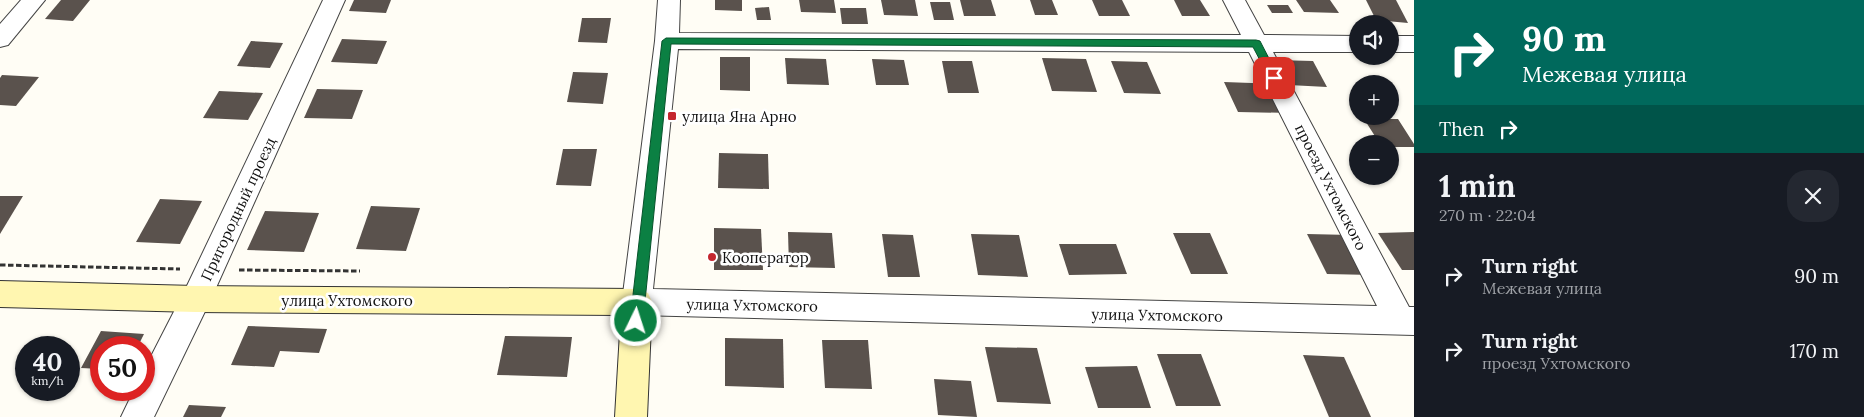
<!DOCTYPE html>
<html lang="en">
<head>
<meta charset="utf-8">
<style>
	:root { --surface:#171b24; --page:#242831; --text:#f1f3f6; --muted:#9ea1a6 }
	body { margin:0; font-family:Lora,serif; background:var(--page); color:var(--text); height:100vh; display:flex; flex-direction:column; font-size:19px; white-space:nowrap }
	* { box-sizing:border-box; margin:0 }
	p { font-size:16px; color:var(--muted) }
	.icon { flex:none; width:28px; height:28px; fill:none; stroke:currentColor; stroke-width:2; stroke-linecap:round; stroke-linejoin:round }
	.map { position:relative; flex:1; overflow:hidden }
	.drawer { display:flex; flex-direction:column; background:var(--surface); width:450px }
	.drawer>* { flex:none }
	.top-card { background:#00695c; color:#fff; overflow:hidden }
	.fabs { position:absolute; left:1349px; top:15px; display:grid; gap:10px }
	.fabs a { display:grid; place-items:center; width:50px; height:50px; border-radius:50%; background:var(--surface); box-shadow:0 1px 4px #0004; font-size:25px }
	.speed { position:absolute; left:15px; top:336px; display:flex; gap:10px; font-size:25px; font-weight:700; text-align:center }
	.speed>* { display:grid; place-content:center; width:65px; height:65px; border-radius:50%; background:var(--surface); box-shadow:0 1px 4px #0004; line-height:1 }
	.speed small { font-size:12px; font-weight:400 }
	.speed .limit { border:8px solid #d22; background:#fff; color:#111 }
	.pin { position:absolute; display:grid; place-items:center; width:42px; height:42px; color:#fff; margin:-21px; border-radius:10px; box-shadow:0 2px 8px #0006 }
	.me { position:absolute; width:55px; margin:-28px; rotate:4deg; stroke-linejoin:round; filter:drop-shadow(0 0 4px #0008) }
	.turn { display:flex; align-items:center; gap:18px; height:105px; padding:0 25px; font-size:22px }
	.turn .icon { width:65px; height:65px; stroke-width:2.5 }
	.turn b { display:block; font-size:35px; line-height:42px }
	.then { display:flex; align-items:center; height:48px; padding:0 25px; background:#0003; gap:10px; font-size:19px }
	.round { display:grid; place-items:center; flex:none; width:52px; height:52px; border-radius:20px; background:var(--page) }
	.head { display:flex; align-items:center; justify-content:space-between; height:85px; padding:0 25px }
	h1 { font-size:30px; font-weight:800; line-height:38px }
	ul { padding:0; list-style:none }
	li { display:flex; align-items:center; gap:15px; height:75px; padding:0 25px }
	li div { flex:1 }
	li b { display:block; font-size:19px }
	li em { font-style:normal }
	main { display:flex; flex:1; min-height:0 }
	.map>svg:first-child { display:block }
	.building { fill:#5a524d }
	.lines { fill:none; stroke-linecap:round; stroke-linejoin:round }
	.minor-casing { stroke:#444; stroke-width:2 }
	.secondary-casing { stroke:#333; stroke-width:2 }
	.path { stroke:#333; stroke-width:3; stroke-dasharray:5.5 2.5; stroke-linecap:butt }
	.minor { fill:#fff; fill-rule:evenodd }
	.secondary { fill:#fff6b0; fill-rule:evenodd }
	.route { fill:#0b8043; stroke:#07532c }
	.poi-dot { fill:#c4262e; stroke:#fff; stroke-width:2 }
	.labels { text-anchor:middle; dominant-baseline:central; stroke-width:5; stroke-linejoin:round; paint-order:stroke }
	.poi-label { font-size:15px; fill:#111; stroke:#fff; text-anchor:start }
	.street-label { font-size:15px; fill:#111; stroke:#fff }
</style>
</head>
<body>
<main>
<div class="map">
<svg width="1414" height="417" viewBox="0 0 1414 417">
	<rect width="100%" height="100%" fill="#fffdf5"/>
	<g class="building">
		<path d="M61,0H90L73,21L45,19Z"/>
		<path d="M354,0H391L386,13L349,11Z"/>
		<path d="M715,0H742V11L715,10Z"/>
		<path d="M799,0H834L836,13L801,12Z"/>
		<path d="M881,0H915L918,16L884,15Z"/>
		<path d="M960,0H991L996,16H964Z"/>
		<path d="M1030,0H1052L1058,15H1035Z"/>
		<path d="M1092,0H1122L1130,16H1099Z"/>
		<path d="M1174,0H1200L1210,16H1182Z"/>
		<path d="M1296,0H1330L1339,13L1304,12Z"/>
		<path d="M1366,0H1396L1408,23L1376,20Z"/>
		<path d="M930,2H950L954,20H934Z"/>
		<path d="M1267,5H1288L1293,13H1272Z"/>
		<path d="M769,7L771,20H757L755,8Z"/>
		<path d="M840,8H866L868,24H842Z"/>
		<path d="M582,18H611L607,43L578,42Z"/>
		<path d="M342,39L387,41L377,64L331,62Z"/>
		<path d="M251,41L283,43L270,68L237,66Z"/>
		<path d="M720,57H750V91L720,90Z"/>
		<path d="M785,58L826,59L829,85L787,84Z"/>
		<path d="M1042,58L1086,59L1097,92L1052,91Z"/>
		<path d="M872,59L904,60L909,85H876Z"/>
		<path d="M1275,60L1313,61L1327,87L1289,85Z"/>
		<path d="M942,61H972L979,93H948Z"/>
		<path d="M1111,61L1147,62L1161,94L1124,93Z"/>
		<path d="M573,72L608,73L603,104L567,102Z"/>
		<path d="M2,75L39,77L16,106L0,105V78Z"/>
		<path d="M1224,82L1276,84L1291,113L1238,112Z"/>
		<path d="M317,89L363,90L352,119L304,118Z"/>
		<path d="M219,91L263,93L248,120L203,118Z"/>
		<path d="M1364,119H1398L1414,144V147H1390V144H1380Z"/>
		<path d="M563,149H597L591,186L556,185Z"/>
		<path d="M719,153L768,154L769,189L718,188Z"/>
		<path d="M0,196H23L0,234Z"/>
		<path d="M160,199L202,201L180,244L136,242Z"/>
		<path d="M371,206L420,208L406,251L356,249Z"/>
		<path d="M265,211L319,213L304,252L247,250Z"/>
		<path d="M714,228L761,229L763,270H714Z"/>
		<path d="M788,232L832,233L835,268L789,267Z"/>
		<path d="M1414,232V270H1402L1378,233Z"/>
		<path d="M1173,233H1210L1228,274H1191Z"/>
		<path d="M882,234L913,235L920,277H888Z"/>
		<path d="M971,234L1019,235L1028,277L978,275Z"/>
		<path d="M1307,234L1351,235L1372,275L1327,274Z"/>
		<path d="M1059,244H1116L1127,274L1069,275Z"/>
		<path d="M248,326L327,329L319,353L280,351L274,367L231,365Z"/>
		<path d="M101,331L144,334L137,348H101V369L81,368Z"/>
		<path d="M505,336L572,337L567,377L497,375Z"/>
		<path d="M725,338L783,339L784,388L725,386Z"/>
		<path d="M822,340H868L872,389L825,388Z"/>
		<path d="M985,347L1037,348L1051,404L997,402Z"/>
		<path d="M1157,354H1201L1221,406H1176Z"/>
		<path d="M1303,355L1344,357L1371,417H1329Z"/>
		<path d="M1137,366L1151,408H1098L1085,367Z"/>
		<path d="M934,379L971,381L977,417L938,415Z"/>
		<path d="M189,405L226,407L221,417H183Z"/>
	</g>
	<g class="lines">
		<defs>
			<g id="minor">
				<path d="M21,0H45L8,45L0,47V24Z"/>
				<path d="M323,0H345L211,299L154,417H121L134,390H144V370L185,290Z"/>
				<path d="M658,0H680L679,33L1241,35L1223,0H1245L1264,35L1358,36V52H1273L1409,307H1414V335L637,315L626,311L622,302L655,41ZM678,49L1249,52L1377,306L653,289Z"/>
				<rect x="1390" y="36" width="24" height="16"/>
			</g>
			<path id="secondary" d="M0,281L196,286L637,289L648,293L652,302L647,417H615L621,315L196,312L0,307Z"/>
		</defs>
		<use href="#minor" class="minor-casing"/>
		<use href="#secondary" class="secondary-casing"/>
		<g class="path">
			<path d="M0,265L180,269"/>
			<path d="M239,270L360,271"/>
		</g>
		<use href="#minor" class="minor"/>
		<use href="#secondary" class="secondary"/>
	</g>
	<path class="route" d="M666,38L1256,40L1260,41L1279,78L1278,81H1271L1253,47L671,44L643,321L641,325L636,327L632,325L630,321L662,41Z"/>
	<g class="poi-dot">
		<rect x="667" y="111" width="10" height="10" rx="2.5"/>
		<circle cx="712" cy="257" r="5"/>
	</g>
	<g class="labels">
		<g class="poi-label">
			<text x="682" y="116">улица Яна Арно</text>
			<text x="722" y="257">Кооператор</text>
		</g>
		<g class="street-label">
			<text transform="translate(1331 187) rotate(63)">проезд Ухтомского</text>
			<text transform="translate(238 209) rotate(-65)">Пригородный проезд</text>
			<text x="347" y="300">улица Ухтомского</text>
			<text transform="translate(752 305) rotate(1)">улица Ухтомского</text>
			<text transform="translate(1157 315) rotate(1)">улица Ухтомского</text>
		</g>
	</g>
</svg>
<div class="fabs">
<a><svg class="icon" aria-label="sound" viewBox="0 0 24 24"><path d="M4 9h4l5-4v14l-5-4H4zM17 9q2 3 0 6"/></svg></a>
<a>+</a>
<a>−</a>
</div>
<div class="speed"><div>40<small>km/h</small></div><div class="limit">50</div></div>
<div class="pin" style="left:1274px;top:78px;background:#d93025"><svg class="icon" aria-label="arrive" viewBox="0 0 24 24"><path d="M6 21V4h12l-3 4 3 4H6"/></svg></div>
<svg class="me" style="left:636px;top:321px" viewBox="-20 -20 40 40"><circle r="17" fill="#0b8043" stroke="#fff" stroke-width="3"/><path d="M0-11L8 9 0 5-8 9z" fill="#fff"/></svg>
</div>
<section class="drawer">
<div class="top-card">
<div class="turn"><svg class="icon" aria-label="right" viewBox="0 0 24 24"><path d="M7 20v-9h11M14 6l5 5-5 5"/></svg><div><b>90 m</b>Межевая улица</div></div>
<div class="then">Then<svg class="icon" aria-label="right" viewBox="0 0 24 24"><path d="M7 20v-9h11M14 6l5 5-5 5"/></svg></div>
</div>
<div class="head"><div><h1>1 min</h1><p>270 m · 22:04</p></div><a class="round"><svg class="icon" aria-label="close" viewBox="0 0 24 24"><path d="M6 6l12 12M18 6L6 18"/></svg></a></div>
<ul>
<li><svg class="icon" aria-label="right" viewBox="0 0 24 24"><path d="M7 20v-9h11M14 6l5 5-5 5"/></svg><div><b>Turn right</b><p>Межевая улица</p></div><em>90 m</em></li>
<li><svg class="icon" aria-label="right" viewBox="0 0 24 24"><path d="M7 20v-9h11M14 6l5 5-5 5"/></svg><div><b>Turn right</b><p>проезд Ухтомского</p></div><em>170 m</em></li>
</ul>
</section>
</main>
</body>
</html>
